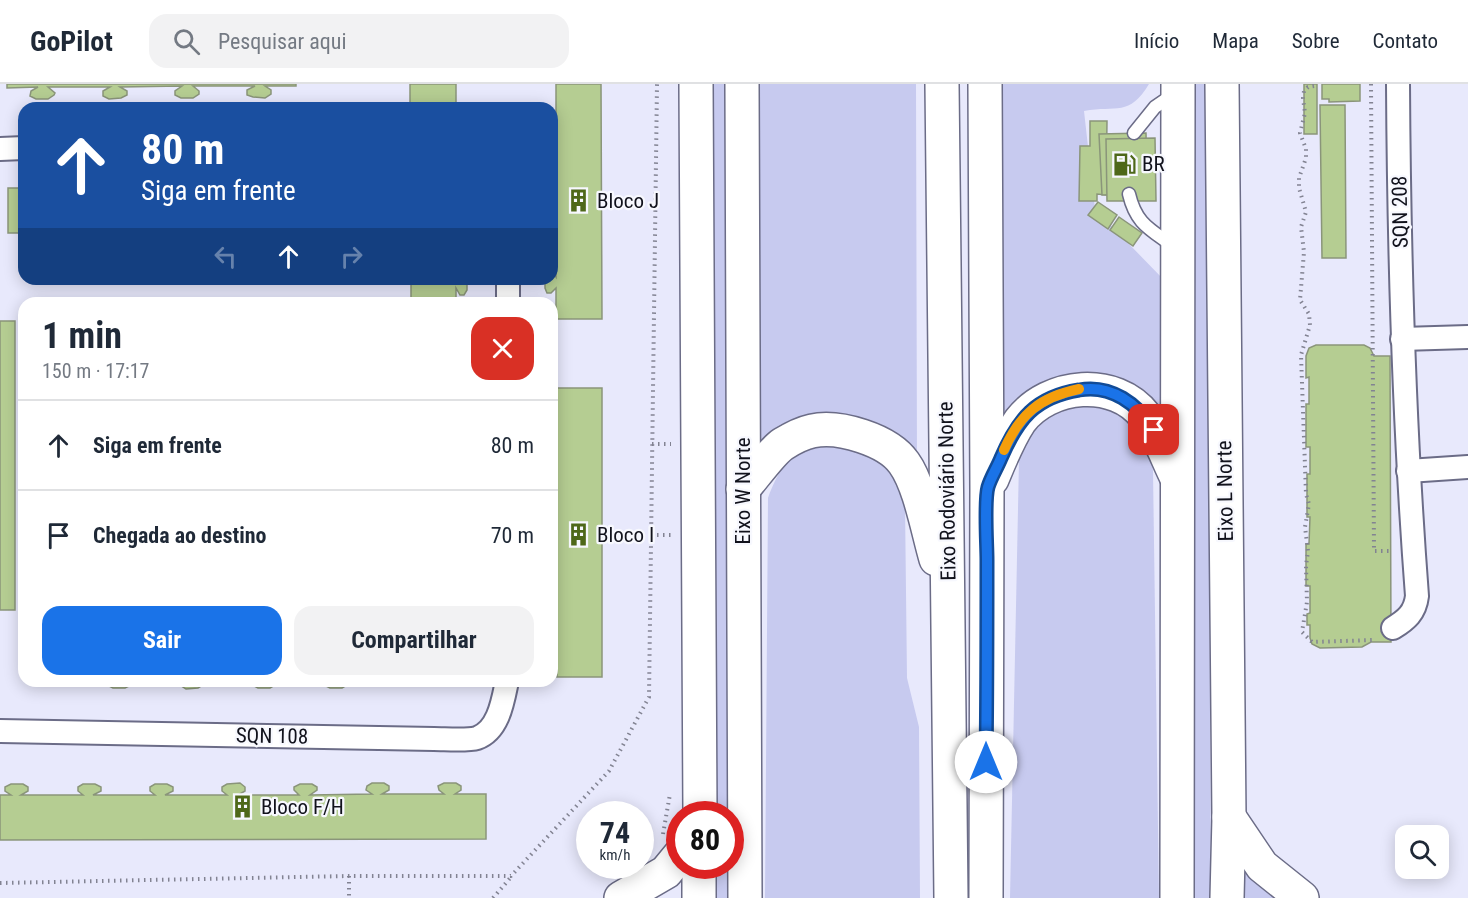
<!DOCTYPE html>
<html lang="pt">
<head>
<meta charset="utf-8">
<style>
	:root { --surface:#fff; --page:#f2f2f3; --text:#1f2937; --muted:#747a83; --line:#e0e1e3; --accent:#1a73e8 }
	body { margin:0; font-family:"Roboto Condensed",sans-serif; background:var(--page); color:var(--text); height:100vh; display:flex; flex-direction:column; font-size:22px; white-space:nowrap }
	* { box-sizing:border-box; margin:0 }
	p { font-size:20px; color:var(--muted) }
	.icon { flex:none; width:33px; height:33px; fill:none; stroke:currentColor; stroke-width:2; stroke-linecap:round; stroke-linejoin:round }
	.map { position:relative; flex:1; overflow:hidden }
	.sheet { position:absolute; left:18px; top:213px; width:540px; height:390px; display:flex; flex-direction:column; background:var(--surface); border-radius:18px; box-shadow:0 3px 15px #0003 }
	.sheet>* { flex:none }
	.top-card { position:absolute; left:18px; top:18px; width:540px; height:183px; border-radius:18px; box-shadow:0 3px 15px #0003; background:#1a4fa0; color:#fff; overflow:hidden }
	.buttons { position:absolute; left:1395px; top:741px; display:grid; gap:12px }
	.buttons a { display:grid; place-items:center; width:54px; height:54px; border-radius:12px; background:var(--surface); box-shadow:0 3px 15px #0003; font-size:30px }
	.speed { position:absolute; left:576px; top:717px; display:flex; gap:12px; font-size:30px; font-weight:700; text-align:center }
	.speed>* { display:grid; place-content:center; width:78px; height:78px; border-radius:50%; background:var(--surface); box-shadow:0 3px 15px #0003; line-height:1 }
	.speed small { font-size:15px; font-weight:400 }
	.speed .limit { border:9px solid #d22; background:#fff; color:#111 }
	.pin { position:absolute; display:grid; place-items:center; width:51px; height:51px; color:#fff; margin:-26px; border-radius:12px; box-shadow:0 3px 9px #0006 }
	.me { position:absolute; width:66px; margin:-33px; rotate:0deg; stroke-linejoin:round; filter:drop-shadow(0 0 4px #0008) }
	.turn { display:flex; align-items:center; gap:21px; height:126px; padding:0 24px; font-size:27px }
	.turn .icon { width:78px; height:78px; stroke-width:2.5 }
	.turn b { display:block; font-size:42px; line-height:51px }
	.lanes { display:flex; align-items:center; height:57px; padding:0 24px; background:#0003; justify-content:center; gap:30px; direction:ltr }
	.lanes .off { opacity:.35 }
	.round { display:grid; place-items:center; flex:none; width:63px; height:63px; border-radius:18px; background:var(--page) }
	.overview { display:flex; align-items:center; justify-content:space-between; height:102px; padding:0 24px }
	h1 { font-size:36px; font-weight:700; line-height:45px }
	.action { display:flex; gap:12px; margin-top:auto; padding:12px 24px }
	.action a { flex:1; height:69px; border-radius:18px; background:var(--accent); color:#fff; font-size:24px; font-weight:700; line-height:69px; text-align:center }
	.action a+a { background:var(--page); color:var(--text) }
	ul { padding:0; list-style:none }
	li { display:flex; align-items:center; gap:18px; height:90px; padding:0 24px; border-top:2px solid var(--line) }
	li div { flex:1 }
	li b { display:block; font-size:22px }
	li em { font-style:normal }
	header { display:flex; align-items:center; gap:36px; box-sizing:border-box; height:84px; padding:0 30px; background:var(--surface); border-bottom:2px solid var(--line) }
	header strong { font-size:28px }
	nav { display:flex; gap:33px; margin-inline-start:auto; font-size:21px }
	.search { width:420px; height:54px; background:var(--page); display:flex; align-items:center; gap:15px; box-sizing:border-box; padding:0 21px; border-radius:18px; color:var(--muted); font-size:22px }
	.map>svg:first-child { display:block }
	.green { fill:#c7caef }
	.building { fill:#b5cd92; stroke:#8a957a; stroke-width:1.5 }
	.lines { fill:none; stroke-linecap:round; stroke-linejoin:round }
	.service-casing { stroke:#6b6c87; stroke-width:15 }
	.minor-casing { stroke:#6b6c87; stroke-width:26 }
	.primary-casing { stroke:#6b6c87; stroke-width:36 }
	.trunk-casing { stroke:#6b6c87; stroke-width:36 }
	.path { stroke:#828392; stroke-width:4; stroke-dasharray:1.5 4.5; stroke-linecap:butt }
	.service { stroke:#fff; stroke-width:12 }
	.minor { stroke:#fff; stroke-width:22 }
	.primary { stroke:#fff; stroke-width:33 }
	.trunk { stroke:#fff; stroke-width:33 }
	.route-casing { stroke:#114b97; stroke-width:15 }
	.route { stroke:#1a73e8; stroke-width:10 }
	.slow { stroke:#f59e0b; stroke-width:10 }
	.labels { text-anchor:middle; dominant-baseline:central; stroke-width:4.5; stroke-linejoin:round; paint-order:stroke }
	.poi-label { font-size:21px; fill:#11121c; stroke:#f7f8fe; text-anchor:start }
	.street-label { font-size:21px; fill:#11121c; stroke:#f7f8fe }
</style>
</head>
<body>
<header>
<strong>GoPilot</strong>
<div class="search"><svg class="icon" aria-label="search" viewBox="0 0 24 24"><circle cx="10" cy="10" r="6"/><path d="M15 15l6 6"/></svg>Pesquisar aqui</div>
<nav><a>Início</a><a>Mapa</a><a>Sobre</a><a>Contato</a></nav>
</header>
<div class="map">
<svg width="1468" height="814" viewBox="0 0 1468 814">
	<rect width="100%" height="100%" fill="#e8e9fc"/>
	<g class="green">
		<path d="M710,0H726L729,730H713Z"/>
		<path d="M752,0H916L917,379C908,368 898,354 886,345C864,330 816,323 793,338C782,345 765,368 755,378Z"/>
		<path d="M1002,0H1149C1129,33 1117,21 1084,27L1095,125L1164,196L1166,340L1122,299L1004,337Z"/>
		<path d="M1190,0H1207L1211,814H1193Z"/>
		<path d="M1107,321L1136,342L1152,377L1153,387L1159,814H1010L1019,376L1027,347L1063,322Z"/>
		<path d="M850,360L894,386L905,421L907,594L919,643L920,814H765L768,414C787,364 801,363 850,360Z"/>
		<path d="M1237,758L1285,814H1237Z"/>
		<rect x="714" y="782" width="16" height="32"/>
	</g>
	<g class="building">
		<path d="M7,0H296V2H265L271,6V10L265,14L253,13L247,11V6L255,2H193L199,7V10L193,14H181L175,11V7L182,2L120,3L127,7V11L121,14L109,15L103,12V7L110,3H48L55,9L54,11L48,15H36L30,12L31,7L38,3L7,4Z"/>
		<rect x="410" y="0" width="46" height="24"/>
		<path d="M556,0H601L602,235H556V204L551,209H547L545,204V195H552V187L556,193V131L552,137V114L556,121V59L552,65V41L556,49Z"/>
		<rect x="1304" y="0" width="13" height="50"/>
		<path d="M1322,0H1360V17L1329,18V15H1322Z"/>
		<path d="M1320,21H1345L1346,174H1322Z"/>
		<path d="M1090,37H1107L1106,111L1097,110V117H1079L1080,62H1090Z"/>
		<path d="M1146,49L1147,110L1102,111L1099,50Z"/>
		<path d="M1155,54L1156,117H1107L1106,55Z"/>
		<rect x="8" y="104" width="16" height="45"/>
		<path d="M1098,118L1117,131L1108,145L1088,131Z"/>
		<path d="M1119,133L1142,149L1133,162L1110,146Z"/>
		<path d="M411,195H467V206L464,211H460L456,204V219H411Z"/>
		<rect x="0" y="237" width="15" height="289"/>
		<path d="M1316,261H1364L1370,264L1374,272H1390L1391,558H1371L1362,563L1320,564L1312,560L1310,554V541H1307V530L1310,529V502H1306V460H1309L1310,433H1307V390H1310V363H1306V320H1309V293L1306,294V272L1309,264Z"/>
		<path d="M556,304H602V593H557V562L552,567V544L557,551V490L552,495V472L557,479V417L552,423V400L557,406L556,345L552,350V327L557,335Z"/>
		<path d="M107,597H130L131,601L125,604H113L107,601Z"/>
		<path d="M180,597H202L203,601L198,604L186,605L180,601Z"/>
		<path d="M251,597H275V601L270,604H258L252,601Z"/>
		<path d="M324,597H347V601L342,604H330L324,601Z"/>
		<path d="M240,699L245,703V707L238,711H299L294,706V703L300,700H312L317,703V706L310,711L372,710L366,706L367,702L372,699H384L389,702V706L382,710H444L439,706L438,702L444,699H456L461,702V706L455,710H486V755L0,756V711H11L5,707V703L11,700H23L28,703V707L21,711H83L78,707V703L83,700H95L101,703V707L93,711H155L150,707V703L155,700H167L173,703V707L165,711H227L222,707V703L227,700Z"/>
	</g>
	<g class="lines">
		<defs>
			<g id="service">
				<path d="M1134,49L1155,23L1174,10"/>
				<path d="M1129,110C1136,140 1150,145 1173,162"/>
			</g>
			<g id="minor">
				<path d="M0,65L24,64"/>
				<path d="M508,219V195"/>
				<path d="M1402,255L1468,253"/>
				<path d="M1408,387L1468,383"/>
				<path d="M1393,544C1406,536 1415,529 1417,512C1404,342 1399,171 1398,0"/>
				<path d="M0,647L434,655C445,655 467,657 477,654C499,646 503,616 507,597"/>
			</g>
			<g id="primary">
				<path d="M696,0L700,730"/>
				<path d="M742,0L745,814"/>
				<path d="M1222,0L1229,733L1227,814"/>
				<path d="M1229,733L1262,782L1302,814"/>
				<path d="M621,814L666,788L680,771"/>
				<path d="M699,814V782"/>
				<path d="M1177,814L1178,0"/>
			</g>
			<g id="trunk">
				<path d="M942,0L951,814"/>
				<path d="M985,0L987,405L986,814"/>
				<path d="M992,395C1000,376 1008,355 1020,337C1049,299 1115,293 1145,332C1159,350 1167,374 1177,394"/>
				<path d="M743,405C753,394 772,367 783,360C791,355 803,349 812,347C839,341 888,356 904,379C920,401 928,448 936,475"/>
			</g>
		</defs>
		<use href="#service" class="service-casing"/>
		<use href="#minor" class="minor-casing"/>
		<use href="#primary" class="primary-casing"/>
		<use href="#trunk" class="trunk-casing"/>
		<g class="path">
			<path d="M1371,0L1374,467H1392"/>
			<path d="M1314,2L1308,3L1304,7L1303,14L1305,29L1300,49L1306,65V74L1299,94V104L1306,128L1301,143L1304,168L1300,216L1309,230L1310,241L1301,271L1306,410L1309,420L1305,443L1308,467L1306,482L1307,518L1302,548L1312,558L1374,556"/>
			<path d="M652,360H671"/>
			<path d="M651,451H673"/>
			<path d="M663,750L670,710"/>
			<path d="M349,792V814"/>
			<path d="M0,799L349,792H511L609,687L649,613L657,0"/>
			<path d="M493,814L511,793"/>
		</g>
		<use href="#service" class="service"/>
		<use href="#minor" class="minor"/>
		<use href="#primary" class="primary"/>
		<use href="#trunk" class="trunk"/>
	</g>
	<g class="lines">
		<defs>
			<path id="route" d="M986,678C987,611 987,543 987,476C987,460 984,417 988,403C991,393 997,384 1001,374C1018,335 1035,313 1079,306C1111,300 1138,320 1154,346"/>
		</defs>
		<use href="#route" class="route-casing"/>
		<use href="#route" class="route"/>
		<path class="slow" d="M1004,366C1020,330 1040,313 1079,305"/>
	</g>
	<defs>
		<symbol id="fuel-bare" viewBox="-9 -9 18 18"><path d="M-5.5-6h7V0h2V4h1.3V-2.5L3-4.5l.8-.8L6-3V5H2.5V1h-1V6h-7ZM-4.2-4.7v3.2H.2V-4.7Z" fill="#4e6819" stroke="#f7f8fe" stroke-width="2.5" paint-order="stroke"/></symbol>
		<symbol id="building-bare" viewBox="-9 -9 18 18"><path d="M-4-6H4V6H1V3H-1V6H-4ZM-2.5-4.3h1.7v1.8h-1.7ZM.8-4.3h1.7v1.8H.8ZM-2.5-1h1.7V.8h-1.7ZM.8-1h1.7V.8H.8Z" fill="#4e6819" stroke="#f7f8fe" stroke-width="2.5" paint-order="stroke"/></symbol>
	</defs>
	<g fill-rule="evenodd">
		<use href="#fuel-bare" x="1108" y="64" width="33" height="33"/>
		<use href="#building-bare" x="562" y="100" width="33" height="33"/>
		<use href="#building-bare" x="562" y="434" width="33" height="33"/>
		<use href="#building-bare" x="226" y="706" width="33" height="33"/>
	</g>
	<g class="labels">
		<g class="poi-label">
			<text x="1142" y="80">BR</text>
			<text x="597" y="117">Bloco J</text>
			<text x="597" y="451">Bloco I</text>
			<text x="261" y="723">Bloco F/H</text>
		</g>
		<g class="street-label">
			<text transform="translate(1400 128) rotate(-91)">SQN 208</text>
			<text transform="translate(743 407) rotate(-90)">Eixo W Norte</text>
			<text transform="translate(947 407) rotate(-91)">Eixo Rodoviário Norte</text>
			<text transform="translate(1225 407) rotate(-91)">Eixo L Norte</text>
			<text transform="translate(272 652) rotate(1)">SQN 108</text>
		</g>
	</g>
</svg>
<div class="buttons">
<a><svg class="icon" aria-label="search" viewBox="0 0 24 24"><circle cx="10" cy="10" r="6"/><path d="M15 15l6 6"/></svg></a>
</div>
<div class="speed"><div>74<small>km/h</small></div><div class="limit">80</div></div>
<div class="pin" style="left:1154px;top:346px;background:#d93025"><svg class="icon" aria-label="arrive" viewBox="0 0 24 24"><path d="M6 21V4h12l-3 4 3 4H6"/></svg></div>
<svg class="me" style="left:986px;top:678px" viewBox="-20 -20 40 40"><circle r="19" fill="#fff"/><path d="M0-13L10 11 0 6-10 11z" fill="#1a73e8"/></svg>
<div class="top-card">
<div class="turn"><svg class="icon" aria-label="ahead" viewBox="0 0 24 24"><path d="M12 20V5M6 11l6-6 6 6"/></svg><div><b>80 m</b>Siga em frente</div></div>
<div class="lanes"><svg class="icon off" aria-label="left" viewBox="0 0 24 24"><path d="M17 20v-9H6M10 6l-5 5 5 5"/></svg><svg class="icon" aria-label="ahead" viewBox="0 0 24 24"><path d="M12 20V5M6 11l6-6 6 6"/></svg><svg class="icon off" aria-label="right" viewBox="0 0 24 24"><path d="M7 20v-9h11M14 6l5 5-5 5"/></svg></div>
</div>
<section class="sheet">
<div class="overview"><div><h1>1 min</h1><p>150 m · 17:17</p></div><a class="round" style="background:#d93025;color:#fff"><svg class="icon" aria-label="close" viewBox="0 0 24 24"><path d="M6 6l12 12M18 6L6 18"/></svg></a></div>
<ul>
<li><svg class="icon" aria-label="ahead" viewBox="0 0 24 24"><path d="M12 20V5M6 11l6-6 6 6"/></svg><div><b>Siga em frente</b></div><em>80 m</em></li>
<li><svg class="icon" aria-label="arrive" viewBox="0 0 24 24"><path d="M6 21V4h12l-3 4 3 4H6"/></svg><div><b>Chegada ao destino</b></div><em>70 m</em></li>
</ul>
<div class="action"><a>Sair</a><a>Compartilhar</a></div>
</section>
</div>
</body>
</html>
